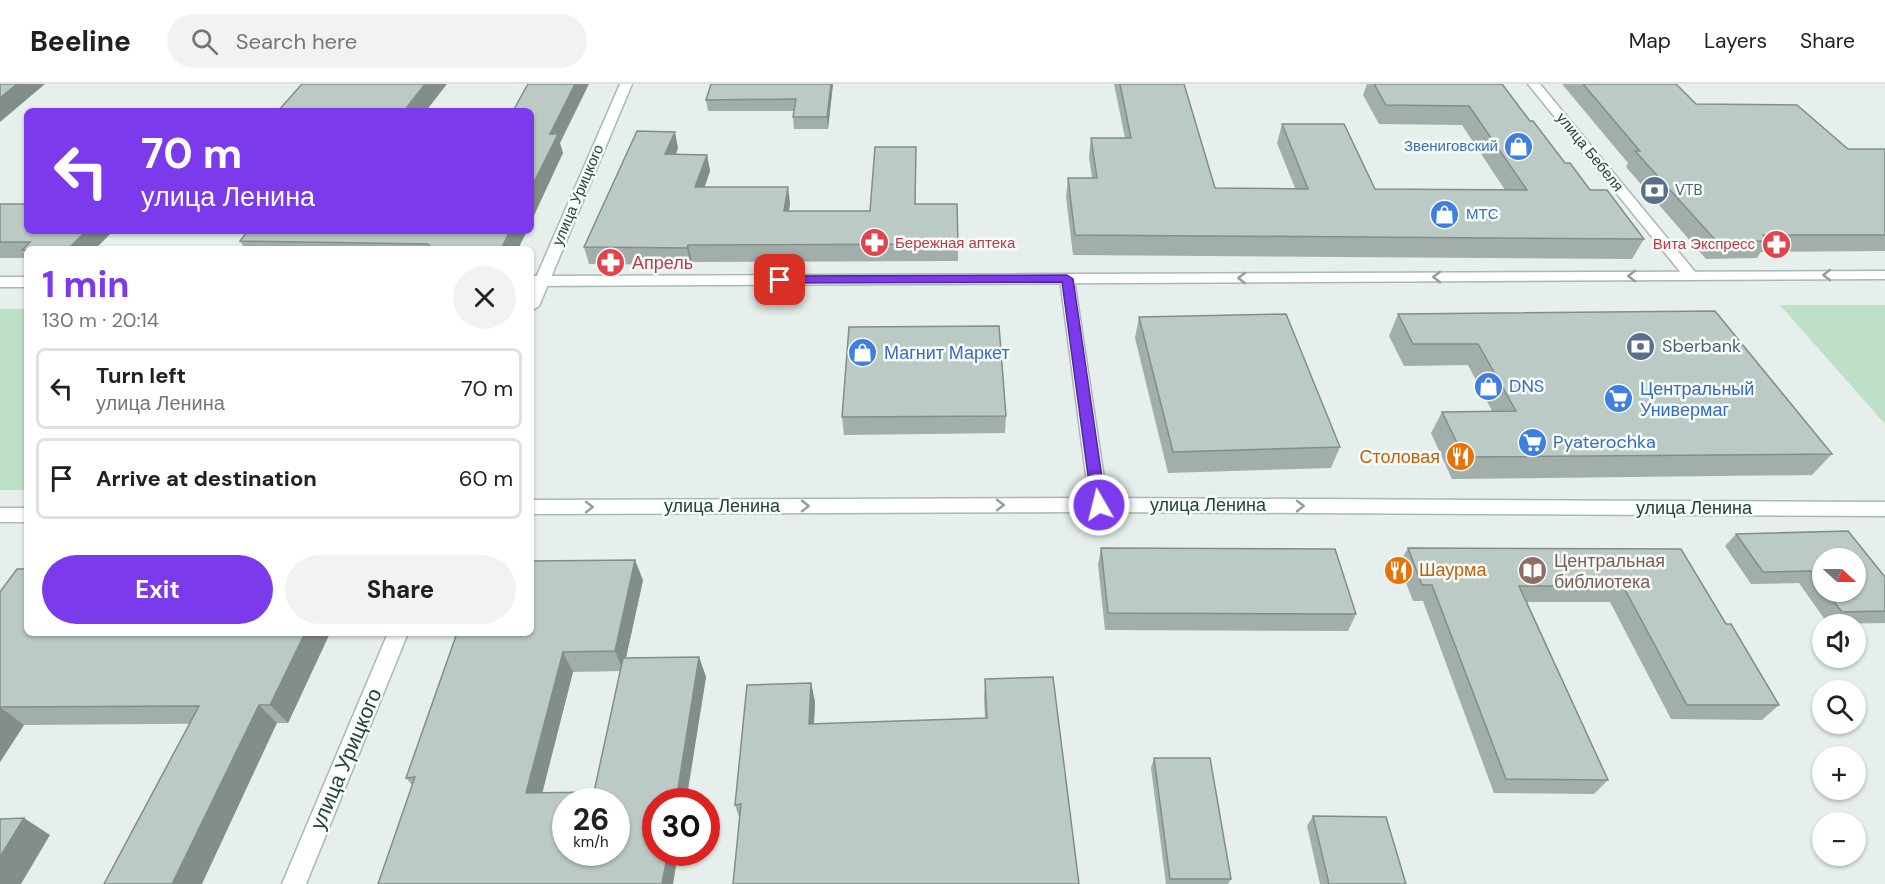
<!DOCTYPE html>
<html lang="en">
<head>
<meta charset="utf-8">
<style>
	:root { --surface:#fff; --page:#f2f2f2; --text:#202124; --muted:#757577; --line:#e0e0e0; --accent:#7c3aed }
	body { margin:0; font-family:"DM Sans",sans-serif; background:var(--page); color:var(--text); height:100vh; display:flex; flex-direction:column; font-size:22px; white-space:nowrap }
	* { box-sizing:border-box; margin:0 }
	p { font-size:20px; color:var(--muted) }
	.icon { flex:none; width:33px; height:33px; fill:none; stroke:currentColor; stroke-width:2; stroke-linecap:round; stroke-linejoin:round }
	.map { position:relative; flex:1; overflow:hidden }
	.panel { position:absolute; left:24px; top:162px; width:510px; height:390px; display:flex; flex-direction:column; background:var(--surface); border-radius:9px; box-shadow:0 2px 4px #0004 }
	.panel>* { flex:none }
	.top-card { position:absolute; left:24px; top:24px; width:510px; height:126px; border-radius:9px; box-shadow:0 2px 4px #0004; background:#7c3aed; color:#fff; overflow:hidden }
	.needle { width:39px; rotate:111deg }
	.controls { position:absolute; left:1812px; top:464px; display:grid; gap:12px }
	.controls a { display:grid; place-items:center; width:54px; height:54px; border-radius:50%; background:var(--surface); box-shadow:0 2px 4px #0004; font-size:30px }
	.speed { position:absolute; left:552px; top:704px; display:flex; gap:12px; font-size:30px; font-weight:700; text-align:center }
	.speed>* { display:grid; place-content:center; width:78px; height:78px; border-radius:50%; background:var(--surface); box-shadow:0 2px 4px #0004; line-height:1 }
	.speed small { font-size:15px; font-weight:400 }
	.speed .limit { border:9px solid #d22; background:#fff; color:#111 }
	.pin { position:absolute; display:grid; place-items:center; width:51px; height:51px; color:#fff; margin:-26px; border-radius:12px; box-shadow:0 3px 9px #0006 }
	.me { position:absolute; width:66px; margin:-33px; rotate:352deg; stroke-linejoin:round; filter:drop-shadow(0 0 4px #0008) }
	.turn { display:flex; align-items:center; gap:21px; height:126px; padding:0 18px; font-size:27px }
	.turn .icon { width:78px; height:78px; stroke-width:2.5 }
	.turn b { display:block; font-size:42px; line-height:51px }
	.round { display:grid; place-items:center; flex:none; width:63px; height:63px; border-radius:32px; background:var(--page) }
	.head { display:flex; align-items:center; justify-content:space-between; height:102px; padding:0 18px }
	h1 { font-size:36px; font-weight:700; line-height:45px; color:var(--accent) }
	.cta { display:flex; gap:12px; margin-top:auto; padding:12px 18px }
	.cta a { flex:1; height:69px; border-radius:36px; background:var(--accent); color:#fff; font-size:24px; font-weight:700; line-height:69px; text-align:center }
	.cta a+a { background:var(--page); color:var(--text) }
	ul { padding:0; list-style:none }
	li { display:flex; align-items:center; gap:18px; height:81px; margin:0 12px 9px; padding:0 6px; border:3px solid var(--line); border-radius:9px }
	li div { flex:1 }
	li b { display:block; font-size:22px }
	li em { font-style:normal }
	header { display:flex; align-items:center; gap:36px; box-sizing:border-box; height:84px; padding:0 30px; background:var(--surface); border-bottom:2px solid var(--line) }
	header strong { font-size:28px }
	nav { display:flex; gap:33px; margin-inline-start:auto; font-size:21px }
	.search { width:420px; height:54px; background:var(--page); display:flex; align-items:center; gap:15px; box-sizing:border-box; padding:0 21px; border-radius:33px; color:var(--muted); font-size:22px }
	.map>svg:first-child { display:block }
	.green { fill:#bfe0c8 }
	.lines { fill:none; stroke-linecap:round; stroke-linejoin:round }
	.minor-casing { stroke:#a8b8b2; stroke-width:3 }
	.tertiary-casing { stroke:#a8b8b2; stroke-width:3 }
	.minor { fill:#fff; fill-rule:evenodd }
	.tertiary { fill:#fff; fill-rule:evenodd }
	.wall { fill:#a1aea9; fill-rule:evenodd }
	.shaded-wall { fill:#838d89 }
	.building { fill:#bbcac4; stroke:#838d89; stroke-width:1.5; fill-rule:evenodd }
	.oneway { stroke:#92a09c }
	.route { fill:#7c3aed; stroke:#51269a; stroke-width:1.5 }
	.labels { text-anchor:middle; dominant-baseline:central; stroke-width:5; stroke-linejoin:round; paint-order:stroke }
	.far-shop-label { font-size:15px; fill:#366cbe; stroke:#f7fbf9; text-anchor:end }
	.far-street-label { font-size:15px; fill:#24423a; stroke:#f7fbf9 }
	.far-service-label { font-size:15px; fill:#4e5e75; stroke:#f7fbf9; text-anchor:start }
	.far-health-label { font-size:15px; fill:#be3a42; stroke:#f7fbf9; text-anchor:start }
	.health-label { font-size:18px; fill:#be3a42; stroke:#f7fbf9; text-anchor:start }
	.service-label { font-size:18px; fill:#4e5e75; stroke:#f7fbf9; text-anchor:start }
	.shop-label { font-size:18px; fill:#366cbe; stroke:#f7fbf9; text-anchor:start }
	.food-label { font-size:18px; fill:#c56008; stroke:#f7fbf9; text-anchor:end }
	.street-label { font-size:18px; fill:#24423a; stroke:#f7fbf9 }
	.education-label { font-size:18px; fill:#785e54; stroke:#f7fbf9; text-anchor:start }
	.near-street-label { font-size:21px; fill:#24423a; stroke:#f7fbf9 }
</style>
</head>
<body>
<header>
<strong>Beeline</strong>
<div class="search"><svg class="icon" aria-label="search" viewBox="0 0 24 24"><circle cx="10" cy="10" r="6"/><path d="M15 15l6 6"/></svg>Search here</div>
<nav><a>Map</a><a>Layers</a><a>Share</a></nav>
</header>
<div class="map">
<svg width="1885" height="800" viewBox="0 0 1885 800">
	<rect width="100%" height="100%" fill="#e6efeb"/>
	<g class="green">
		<path d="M1780,221H1885V340Z"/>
		<rect x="0" y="225" width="27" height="181"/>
	</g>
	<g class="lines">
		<defs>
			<g id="minor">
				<path d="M620,0H632L539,222L531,227V205Z"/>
				<path d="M1528,0H1540L1696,189L1698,192L1696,195H1686Z"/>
				<path d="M1067,190L1074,195L1108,421L1105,426L1099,428L1093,426L1090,421L1060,195Z"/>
				<path d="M388,549H408L306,800H282Z"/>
			</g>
			<g id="tertiary">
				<path d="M1885,187V195L531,202V192Z"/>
				<rect x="0" y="193" width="27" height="10"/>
				<path d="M1099,414L1885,418V432L1099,428L531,430V416Z"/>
				<rect x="0" y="424" width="27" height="14"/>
			</g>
		</defs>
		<use href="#minor" class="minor-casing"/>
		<use href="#tertiary" class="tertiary-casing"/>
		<use href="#minor" class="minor"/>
		<use href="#tertiary" class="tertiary"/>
	</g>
	<g class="wall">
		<path d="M711,0H833L828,45H794L793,33L794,27H708L706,16Z"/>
		<path d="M1114,0H1184L1215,104H1295L1277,59L1282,40L1375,105L1505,106L1462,41L1379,40L1363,11L1367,0H1502L1530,37L1565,79L1590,106L1644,155L1632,175L1073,171L1066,113L1068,94H1092L1089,73L1091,54H1125Z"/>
		<path d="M1562,0H1676L1696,20L1848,65H1885V167L1761,168L1757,174L1706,175L1626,83L1628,79Z"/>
		<path d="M678,64L676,70L707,71L710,87L704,103L790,119L789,127H870L916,79L915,120L958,160V177L692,178L691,181L589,180L584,163Z"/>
		<path d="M0,120L27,147H113L95,165H27V174H0Z"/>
		<path d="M248,147L518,165H245L240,157Z"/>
		<path d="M1398,230L1832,370L1812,391L1452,395L1431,349L1442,328L1492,327L1468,281L1404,282L1389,252Z"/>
		<path d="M1139,233L1340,363L1331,384L1168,389L1135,254Z"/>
		<path d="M1006,332L1005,349L844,351L842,333Z"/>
		<path d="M1848,447L1885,493V539L1828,540L1799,499L1751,500L1725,462L1736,450ZM1822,474H1856V507H1822Z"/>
		<path d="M1101,464L1356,530L1348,547L1105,546L1098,481Z"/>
		<path d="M1408,464L1681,465L1726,540L1779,621L1762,636L1671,635L1610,518H1527L1608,696L1594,710L1494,709L1423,517H1413L1399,480Z"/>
		<path d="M643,496L626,574L699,573L706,593L673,800L412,701L406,694ZM621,587L594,708H542L573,588Z"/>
		<path d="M0,508L27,549H330L288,639L24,641L0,678Z"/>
		<path d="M985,595L1079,800L739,733L735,721L811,599L815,618L814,640L985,634L984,615Z"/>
		<path d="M1154,674L1231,795L1228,800H1166L1151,684Z"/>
		<path d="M1313,732L1406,800H1320L1307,742Z"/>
	</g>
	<g class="shaded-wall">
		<path d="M17,0H45L0,38V14Z"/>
		<path d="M425,0H447L426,27H404Z"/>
		<path d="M575,0H589L560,59L563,69L531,138V104L550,50Z"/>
		<path d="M831,0H833L828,45L827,33Z"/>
		<path d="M675,48L678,64L669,86L665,70Z"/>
		<path d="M707,71L710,87L699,120L695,103Z"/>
		<path d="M788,103L790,119L786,143L784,127Z"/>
		<path d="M86,147H113L95,165H68Z"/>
		<path d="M510,147H527L518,165H501Z"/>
		<path d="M688,161L692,178L691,181L687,164Z"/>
		<path d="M635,476L643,496L623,587L615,567Z"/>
		<path d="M305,549H330L288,639L270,621Z"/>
		<path d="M563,568L573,588L538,726L526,709Z"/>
		<path d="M699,573L706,593L686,717H676Z"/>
		<path d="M811,599L815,618L813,659L809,640Z"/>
		<path d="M259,621L277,639L202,800H172Z"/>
		<path d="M0,623L24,641L0,678Z"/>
		<path d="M24,734L50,751L21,800H0V773Z"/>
		<path d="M668,768H678L673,800H662Z"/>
	</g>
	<g class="building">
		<path d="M0,0H17L0,14Z"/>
		<path d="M302,0H425L404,27H278Z"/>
		<path d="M528,0H575L550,50H558L531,104V27H513Z"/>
		<path d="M711,0H831L827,33H793L796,15L706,16Z"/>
		<path d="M1120,0H1184L1215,104L1308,105L1282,40H1344L1375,105L1527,106L1469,22L1386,21L1374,0H1502L1530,37H1533L1565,79H1570L1590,106H1607L1644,155L1075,151L1068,94H1097L1091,54H1131Z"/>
		<path d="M1583,0H1676L1696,20L1797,21L1848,65H1885V151H1763L1769,157L1717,158L1635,67H1640Z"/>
		<path d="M637,47L675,48L665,70L707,71L695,103H788L784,127H870L875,63H916L915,120H957L958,160L688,161L687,164L584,163Z"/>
		<path d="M0,120H27V147H86L68,165L22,166L30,158H0Z"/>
		<path d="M248,147H510L501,165H432L428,160L240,157Z"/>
		<path d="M1715,227L1832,370L1464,373L1442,328L1516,327L1478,260H1413L1398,230Z"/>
		<path d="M1286,230L1340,363L1173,368L1139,233Z"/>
		<path d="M999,242L1006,332L842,333L849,243Z"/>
		<path d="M1848,447L1885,493V527L1842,528L1826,507H1856V474H1822V502L1811,487L1763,488L1736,450Z"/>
		<path d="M1101,464L1335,465L1356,530L1108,529Z"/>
		<path d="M1408,464L1681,465L1726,540H1731L1779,621H1687L1623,502H1519L1608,696L1506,695L1432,501H1422Z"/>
		<path d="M635,476L615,567L563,568L526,709L594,708L623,574L699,573L676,717H656V768H668L662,800H378L415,693L406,694L457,549H531V477ZM566,717H616V768H566Z"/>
		<path d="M17,485H27V549H305L270,621H259L172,800H104L199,622L0,623V508Z"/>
		<path d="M1053,593L1079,800H733L741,720L735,721L747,601L811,599L809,640L987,634L985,595Z"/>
		<path d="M1154,674H1210L1231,795H1170Z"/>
		<path d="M1313,732L1386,733L1406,800H1329Z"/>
		<path d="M24,734L0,773V735Z"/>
	</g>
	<defs><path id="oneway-chevron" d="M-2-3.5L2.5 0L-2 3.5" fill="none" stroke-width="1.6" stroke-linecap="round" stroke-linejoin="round" transform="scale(1.5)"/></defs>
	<g class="oneway">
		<use href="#oneway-chevron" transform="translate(1827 191) rotate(180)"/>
		<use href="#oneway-chevron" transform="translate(1632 192) rotate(180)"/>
		<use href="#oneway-chevron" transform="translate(1437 193) rotate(180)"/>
		<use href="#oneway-chevron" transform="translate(1242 194) rotate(180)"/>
		<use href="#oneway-chevron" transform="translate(1000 421)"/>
		<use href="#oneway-chevron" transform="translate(805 422)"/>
		<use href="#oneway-chevron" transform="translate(1300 422)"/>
		<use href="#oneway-chevron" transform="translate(589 423)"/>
	</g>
	<path class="route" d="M1067,191L1073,195L1106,421L1099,426L1092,421L1062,198L780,199L775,196L780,192Z"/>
	<defs>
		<symbol id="shop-disc" viewBox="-11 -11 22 22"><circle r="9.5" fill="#3f7fe0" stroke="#f7fbf9"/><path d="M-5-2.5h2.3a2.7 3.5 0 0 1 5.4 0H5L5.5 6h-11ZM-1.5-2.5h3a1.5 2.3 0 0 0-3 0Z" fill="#fff"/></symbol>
		<symbol id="bank-disc" viewBox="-11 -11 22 22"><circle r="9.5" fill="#5c6f8a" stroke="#f7fbf9"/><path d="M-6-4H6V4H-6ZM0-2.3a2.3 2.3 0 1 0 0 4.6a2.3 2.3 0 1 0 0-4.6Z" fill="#fff"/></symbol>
		<symbol id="pharmacy-disc" viewBox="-11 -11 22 22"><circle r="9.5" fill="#e0444e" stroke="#f7fbf9"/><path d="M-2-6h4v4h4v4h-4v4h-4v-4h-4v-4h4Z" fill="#fff"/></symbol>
		<symbol id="supermarket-disc" viewBox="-11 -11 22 22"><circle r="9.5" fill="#3f7fe0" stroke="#f7fbf9"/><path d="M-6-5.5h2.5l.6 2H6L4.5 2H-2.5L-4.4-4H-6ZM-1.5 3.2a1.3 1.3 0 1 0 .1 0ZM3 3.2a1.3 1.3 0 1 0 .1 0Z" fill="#fff"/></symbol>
		<symbol id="restaurant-disc" viewBox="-11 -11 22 22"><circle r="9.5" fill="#e8710a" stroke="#f7fbf9"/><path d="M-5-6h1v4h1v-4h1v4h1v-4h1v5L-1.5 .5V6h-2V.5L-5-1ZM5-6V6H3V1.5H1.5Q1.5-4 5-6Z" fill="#fff"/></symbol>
		<symbol id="library-disc" viewBox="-11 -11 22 22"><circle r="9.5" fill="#8d6e63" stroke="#f7fbf9"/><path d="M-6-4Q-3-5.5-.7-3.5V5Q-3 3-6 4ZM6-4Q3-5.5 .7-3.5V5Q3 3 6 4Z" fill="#fff"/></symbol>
	</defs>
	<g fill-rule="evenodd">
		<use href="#shop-disc" x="1502" y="46" width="33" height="33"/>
		<use href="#bank-disc" x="1638" y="90" width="33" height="33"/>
		<use href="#shop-disc" x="1428" y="114" width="33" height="33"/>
		<use href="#pharmacy-disc" x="858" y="142" width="33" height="33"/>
		<use href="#pharmacy-disc" x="1760" y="144" width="33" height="33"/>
		<use href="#pharmacy-disc" x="594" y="162" width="33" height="33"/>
		<use href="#bank-disc" x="1624" y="246" width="33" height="33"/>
		<use href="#shop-disc" x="846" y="252" width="33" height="33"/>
		<use href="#shop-disc" x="1472" y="286" width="33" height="33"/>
		<use href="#supermarket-disc" x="1602" y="298" width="33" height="33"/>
		<use href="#supermarket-disc" x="1516" y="342" width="33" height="33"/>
		<use href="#restaurant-disc" x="1444" y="356" width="33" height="33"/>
		<use href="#restaurant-disc" x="1382" y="470" width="33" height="33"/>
		<use href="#library-disc" x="1516" y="470" width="33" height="33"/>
	</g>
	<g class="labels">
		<g class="far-shop-label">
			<text x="1498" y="62">Звениговский</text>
			<text x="1466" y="130" text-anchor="start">МТС</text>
		</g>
		<g class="far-street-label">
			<text transform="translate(1590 68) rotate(51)">улица Бебеля</text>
			<text transform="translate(578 111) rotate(-67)">улица Урицкого</text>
		</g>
		<g class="far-service-label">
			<text x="1675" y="106">VTB</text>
		</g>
		<g class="far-health-label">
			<text x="895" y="159">Бережная аптека</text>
			<text x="1755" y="160" text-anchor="end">Вита Экспресс</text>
		</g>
		<g class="health-label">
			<text x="632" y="179">Апрель</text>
		</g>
		<g class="service-label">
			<text x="1662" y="262">Sberbank</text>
		</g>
		<g class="shop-label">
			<text x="884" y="269">Магнит Маркет</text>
			<text x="1509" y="302">DNS</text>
			<text x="1640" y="305">Центральный<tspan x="1640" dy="21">Универмаг</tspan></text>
			<text x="1553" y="358">Pyaterochka</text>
		</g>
		<g class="food-label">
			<text x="1440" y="373">Столовая</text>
			<text x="1419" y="486" text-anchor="start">Шаурма</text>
		</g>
		<g class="street-label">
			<text x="1208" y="421">улица Ленина</text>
			<text x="722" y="422">улица Ленина</text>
			<text x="1694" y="424">улица Ленина</text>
		</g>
		<g class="education-label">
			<text x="1554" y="477">Центральная<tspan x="1554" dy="21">библиотека</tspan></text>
		</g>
		<g class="near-street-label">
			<text transform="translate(346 675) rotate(-67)">улица Урицкого</text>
		</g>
	</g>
</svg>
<div class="controls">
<a><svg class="needle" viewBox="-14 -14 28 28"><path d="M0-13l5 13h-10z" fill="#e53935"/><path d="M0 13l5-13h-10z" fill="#757577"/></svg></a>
<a><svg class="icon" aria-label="sound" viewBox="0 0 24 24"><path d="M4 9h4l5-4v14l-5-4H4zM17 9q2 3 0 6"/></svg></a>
<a><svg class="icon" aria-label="search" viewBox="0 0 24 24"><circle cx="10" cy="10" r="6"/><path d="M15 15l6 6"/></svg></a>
<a>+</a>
<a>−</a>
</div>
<div class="speed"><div>26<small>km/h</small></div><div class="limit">30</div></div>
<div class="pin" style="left:780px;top:196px;background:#d93025"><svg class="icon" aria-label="arrive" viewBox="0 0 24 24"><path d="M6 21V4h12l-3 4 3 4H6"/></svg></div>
<svg class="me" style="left:1099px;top:421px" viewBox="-20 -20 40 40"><circle r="17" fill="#7c3aed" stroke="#fff" stroke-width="3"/><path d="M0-11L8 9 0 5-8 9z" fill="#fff"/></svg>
<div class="top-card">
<div class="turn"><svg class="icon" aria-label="left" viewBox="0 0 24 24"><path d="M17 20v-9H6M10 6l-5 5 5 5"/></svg><div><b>70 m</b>улица Ленина</div></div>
</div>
<section class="panel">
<div class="head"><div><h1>1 min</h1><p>130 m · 20:14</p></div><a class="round"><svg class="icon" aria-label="close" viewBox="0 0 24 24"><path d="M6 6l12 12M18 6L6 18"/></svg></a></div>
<ul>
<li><svg class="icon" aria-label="left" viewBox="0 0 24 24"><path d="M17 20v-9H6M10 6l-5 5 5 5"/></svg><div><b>Turn left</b><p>улица Ленина</p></div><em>70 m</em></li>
<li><svg class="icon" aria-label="arrive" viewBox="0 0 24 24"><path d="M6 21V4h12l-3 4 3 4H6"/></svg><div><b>Arrive at destination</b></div><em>60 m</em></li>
</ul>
<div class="cta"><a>Exit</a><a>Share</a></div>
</section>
</div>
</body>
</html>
